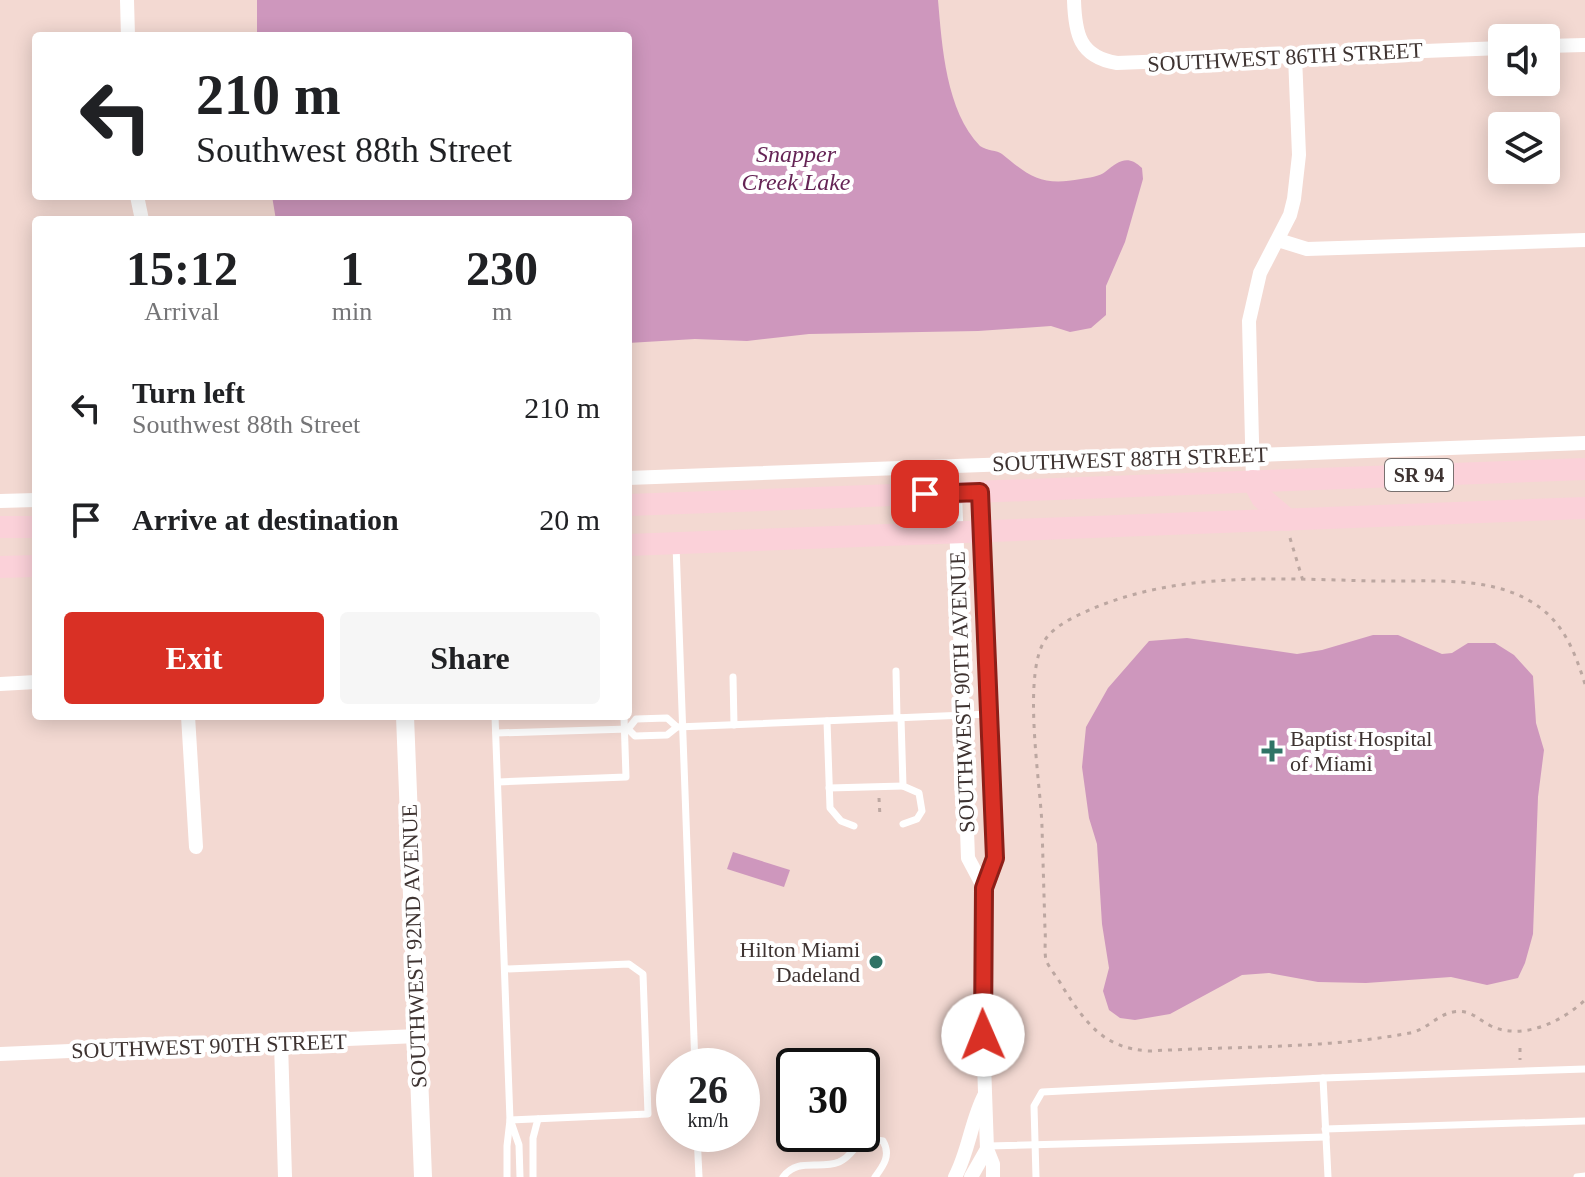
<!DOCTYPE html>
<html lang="en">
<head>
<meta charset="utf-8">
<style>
	:root { --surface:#fff; --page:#f6f6f6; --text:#202124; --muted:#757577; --accent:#d93025 }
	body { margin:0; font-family:"Times New Roman",serif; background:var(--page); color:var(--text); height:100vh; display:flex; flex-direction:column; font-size:30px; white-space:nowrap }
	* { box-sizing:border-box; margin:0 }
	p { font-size:26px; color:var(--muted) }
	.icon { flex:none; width:44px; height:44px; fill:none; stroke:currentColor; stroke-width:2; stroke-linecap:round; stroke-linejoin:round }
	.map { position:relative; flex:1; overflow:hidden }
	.side { position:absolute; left:32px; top:216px; width:600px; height:504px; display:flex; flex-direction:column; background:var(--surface); border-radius:8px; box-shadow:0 4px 20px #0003 }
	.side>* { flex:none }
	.top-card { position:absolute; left:32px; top:32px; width:600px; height:168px; border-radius:8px; box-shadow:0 4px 20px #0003; background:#fff; color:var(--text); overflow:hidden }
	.controls { position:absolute; left:1488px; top:24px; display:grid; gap:16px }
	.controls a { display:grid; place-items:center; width:72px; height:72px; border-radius:8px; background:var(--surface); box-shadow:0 4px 20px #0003; font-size:40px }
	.speed { position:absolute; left:656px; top:1048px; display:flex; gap:16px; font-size:40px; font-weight:700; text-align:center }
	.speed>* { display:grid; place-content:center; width:104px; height:104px; border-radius:50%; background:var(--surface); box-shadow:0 4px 20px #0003; line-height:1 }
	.speed small { font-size:20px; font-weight:400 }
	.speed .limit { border:4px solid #111; border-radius:12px; background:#fff; color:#111 }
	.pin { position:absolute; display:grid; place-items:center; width:68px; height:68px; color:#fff; margin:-34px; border-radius:16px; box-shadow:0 4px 12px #0006 }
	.me { position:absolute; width:88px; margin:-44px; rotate:359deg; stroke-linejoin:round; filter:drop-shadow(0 0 6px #0008) }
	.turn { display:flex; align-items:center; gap:28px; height:168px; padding:0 32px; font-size:36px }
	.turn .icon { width:104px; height:104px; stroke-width:2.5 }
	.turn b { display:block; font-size:56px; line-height:68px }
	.eta { display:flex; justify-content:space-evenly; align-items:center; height:136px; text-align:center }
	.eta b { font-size:48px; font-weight:700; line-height:56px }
	.button { display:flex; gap:16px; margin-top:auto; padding:16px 32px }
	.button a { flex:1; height:92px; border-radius:8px; background:var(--accent); color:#fff; font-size:32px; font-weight:700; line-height:92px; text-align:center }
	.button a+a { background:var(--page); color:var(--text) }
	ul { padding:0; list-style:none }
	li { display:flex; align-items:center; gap:24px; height:112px; padding:0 32px }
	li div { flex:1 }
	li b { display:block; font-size:30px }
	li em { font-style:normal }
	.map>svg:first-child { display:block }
	.water { fill:#ce97bd }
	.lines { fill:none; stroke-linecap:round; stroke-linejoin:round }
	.path { stroke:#bca7a1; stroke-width:3; stroke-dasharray:4 6; stroke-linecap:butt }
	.service { stroke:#fff; stroke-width:7 }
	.minor { stroke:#fff; stroke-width:14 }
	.tertiary { stroke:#fff; stroke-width:18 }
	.primary { stroke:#fbd1d9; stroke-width:22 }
	.route-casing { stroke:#8d1f18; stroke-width:20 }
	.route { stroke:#d93025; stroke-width:14 }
	.poi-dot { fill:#2f7365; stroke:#fff; stroke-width:3 }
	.labels { text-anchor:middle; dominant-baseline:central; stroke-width:8; stroke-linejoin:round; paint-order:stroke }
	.shield { fill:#fff; stroke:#78706f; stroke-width:2 }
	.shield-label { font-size:20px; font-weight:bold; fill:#3e3331 }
	.street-label { font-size:22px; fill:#3e3331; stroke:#fff }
	.poi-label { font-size:22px; fill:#3e3331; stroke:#fff; text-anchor:start }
	.water-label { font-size:24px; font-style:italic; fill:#652455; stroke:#fff }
</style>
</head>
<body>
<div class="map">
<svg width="1585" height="1177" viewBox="0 0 1585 1177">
	<rect width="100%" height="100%" fill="#f3d9d2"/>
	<g class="water">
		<path d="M257,0H938C942,46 946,111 980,146C987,151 997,150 1002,154C1031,178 1043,186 1081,179C1088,178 1100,176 1105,172C1118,161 1128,154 1142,168L1143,179L1125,242L1106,286V315L1091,328L1070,332L1051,326L978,331L809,334L747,341L695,339L628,343V220H276L272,196H628V36H257Z"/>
		<path d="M1373,635H1398L1442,654L1452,653L1468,643H1495L1514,655L1533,676L1536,723L1544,750L1538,797L1533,934L1525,963L1518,978L1487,985L1451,977L1366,983L1318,982L1269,973L1242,975L1170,1014L1135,1020L1120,1018L1109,1010L1103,991L1109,968L1102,924L1097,844L1089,818L1082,767L1086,727L1108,688L1149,641L1187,638L1297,654L1322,650Z"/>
		<path d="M733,852L790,870L784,887L727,869Z"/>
	</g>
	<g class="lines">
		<g class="path">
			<path d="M1290,538L1303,581"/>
			<path d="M1585,684C1574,650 1563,620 1530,601C1486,575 1425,582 1375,581C1281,579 1183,571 1094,608C1078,615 1059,623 1048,636C1020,667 1041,785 1042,827C1043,861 1044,895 1045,930C1046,939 1044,951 1046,960C1049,968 1058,978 1062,986C1085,1022 1103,1049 1150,1051C1237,1046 1324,1049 1410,1033C1426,1030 1437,1015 1453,1012C1471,1009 1477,1019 1491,1026C1523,1041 1563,1021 1585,1000"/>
			<path d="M879,798L880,817"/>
			<path d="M1520,1048V1060"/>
		</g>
		<g class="service">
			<path d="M676,545L695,1066"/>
			<path d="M896,671L897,718"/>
			<path d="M733,677L734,725"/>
			<path d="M495,716L510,1120L507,1146V1177"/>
			<path d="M901,718L903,786L919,793L922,811L917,819L903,824"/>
			<path d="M827,721L830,808L841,821L854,826"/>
			<path d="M628,729L636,719L667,718L677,727"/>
			<path d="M496,733L628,729L635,736L667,735L677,727L990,714"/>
			<path d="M498,782L626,777L624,716"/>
			<path d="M829,788L903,786"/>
			<path d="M505,969L629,964L643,974L648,1114L510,1120"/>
			<path d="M1323,1078L1328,1177"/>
			<path d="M511,1122L519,1145L520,1177"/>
			<path d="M1325,1129L1585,1121"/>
			<path d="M697,1134L699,1177"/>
			<path d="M988,1146L1326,1137"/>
			<path d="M533,1177V1138L538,1119"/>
			<path d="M783,1177C798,1157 819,1170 839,1162C859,1153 853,1134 883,1141C891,1155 884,1165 875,1177"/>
			<path d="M1036,1177L1034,1106L1042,1092L1323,1078L1585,1069"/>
			<path d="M1577,1177L1585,1176"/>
		</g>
		<g class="minor">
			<path d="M127,0L128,36"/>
			<path d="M1074,0C1075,33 1079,57 1117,63L1502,48"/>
			<path d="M1546,46L1585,45"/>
			<path d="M137,196L142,220"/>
			<path d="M1278,240L1307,249L1585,240"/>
			<path d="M628,478L1585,443"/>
			<path d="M1253,481L1249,321L1260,273L1290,215L1294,199L1299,155L1295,56"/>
			<path d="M980,492L995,858L984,888L983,1035L987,1149L993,1164V1177"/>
			<path d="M955,493L968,858L984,888"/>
			<path d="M0,501L36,500"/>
			<path d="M0,684L36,682"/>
			<path d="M188,716L196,847"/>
			<path d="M281,1043L285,1177"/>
			<path d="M0,1054L418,1036"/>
			<path d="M955,1177C969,1151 971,1120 985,1094"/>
			<path d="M971,1177L987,1149"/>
		</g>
		<path class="tertiary" d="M405,716L423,1177"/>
		<g class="primary">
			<path d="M1253,481L1262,498L1288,520"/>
			<path d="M628,505L1585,469"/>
			<path d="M0,527H36"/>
			<path d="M628,545L1585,508"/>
			<path d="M0,567L36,566"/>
		</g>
	</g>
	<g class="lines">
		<defs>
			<path id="route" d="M925,494L980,492L995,858L984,888L983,1035"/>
		</defs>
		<use href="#route" class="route-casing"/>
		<use href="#route" class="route"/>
	</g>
	<g class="poi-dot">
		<path d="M1268 739h8v8h8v8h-8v8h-8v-8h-8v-8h8z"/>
		<circle cx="876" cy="962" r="8"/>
	</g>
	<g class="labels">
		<rect class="shield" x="1385" y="459" width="68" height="32" rx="6"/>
		<g class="shield-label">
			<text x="1419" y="475">SR 94</text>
		</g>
		<g class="street-label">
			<text transform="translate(1285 57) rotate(-3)">SOUTHWEST 86TH STREET</text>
			<text transform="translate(1130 459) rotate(-2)">SOUTHWEST 88TH STREET</text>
			<text transform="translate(962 692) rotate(-92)">SOUTHWEST 90TH AVENUE</text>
			<text transform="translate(414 946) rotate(-92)">SOUTHWEST 92ND AVENUE</text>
			<text transform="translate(209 1046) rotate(-2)">SOUTHWEST 90TH STREET</text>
		</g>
		<g class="poi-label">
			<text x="1290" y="738">Baptist Hospital<tspan x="1290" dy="25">of Miami</tspan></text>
			<text x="860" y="949" text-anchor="end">Hilton Miami<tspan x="860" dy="25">Dadeland</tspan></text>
		</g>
		<g class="water-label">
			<text x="796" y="154">Snapper<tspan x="796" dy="28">Creek Lake</tspan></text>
		</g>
	</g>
</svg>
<div class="controls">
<a><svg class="icon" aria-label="sound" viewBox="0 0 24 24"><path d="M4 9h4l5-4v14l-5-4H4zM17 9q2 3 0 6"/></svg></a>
<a><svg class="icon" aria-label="layers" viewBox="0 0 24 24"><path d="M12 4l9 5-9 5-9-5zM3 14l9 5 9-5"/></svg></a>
</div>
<div class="speed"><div>26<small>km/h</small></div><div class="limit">30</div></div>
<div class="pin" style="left:925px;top:494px;background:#d93025"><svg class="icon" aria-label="arrive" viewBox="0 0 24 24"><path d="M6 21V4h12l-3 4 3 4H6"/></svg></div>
<svg class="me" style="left:983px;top:1035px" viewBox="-20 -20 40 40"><circle r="19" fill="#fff"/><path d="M0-13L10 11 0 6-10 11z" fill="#d93025"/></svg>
<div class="top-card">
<div class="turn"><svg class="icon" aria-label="left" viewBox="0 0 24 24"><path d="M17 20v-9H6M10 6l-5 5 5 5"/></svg><div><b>210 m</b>Southwest 88th Street</div></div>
</div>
<section class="side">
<div class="eta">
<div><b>15:12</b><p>Arrival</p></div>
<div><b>1</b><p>min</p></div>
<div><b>230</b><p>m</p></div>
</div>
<ul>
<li><svg class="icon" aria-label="left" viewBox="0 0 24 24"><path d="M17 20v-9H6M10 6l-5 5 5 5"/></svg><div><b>Turn left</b><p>Southwest 88th Street</p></div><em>210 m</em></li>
<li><svg class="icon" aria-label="arrive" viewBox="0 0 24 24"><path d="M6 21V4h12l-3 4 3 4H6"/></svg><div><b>Arrive at destination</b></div><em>20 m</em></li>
</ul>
<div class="button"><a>Exit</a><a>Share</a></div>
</section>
</div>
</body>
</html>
